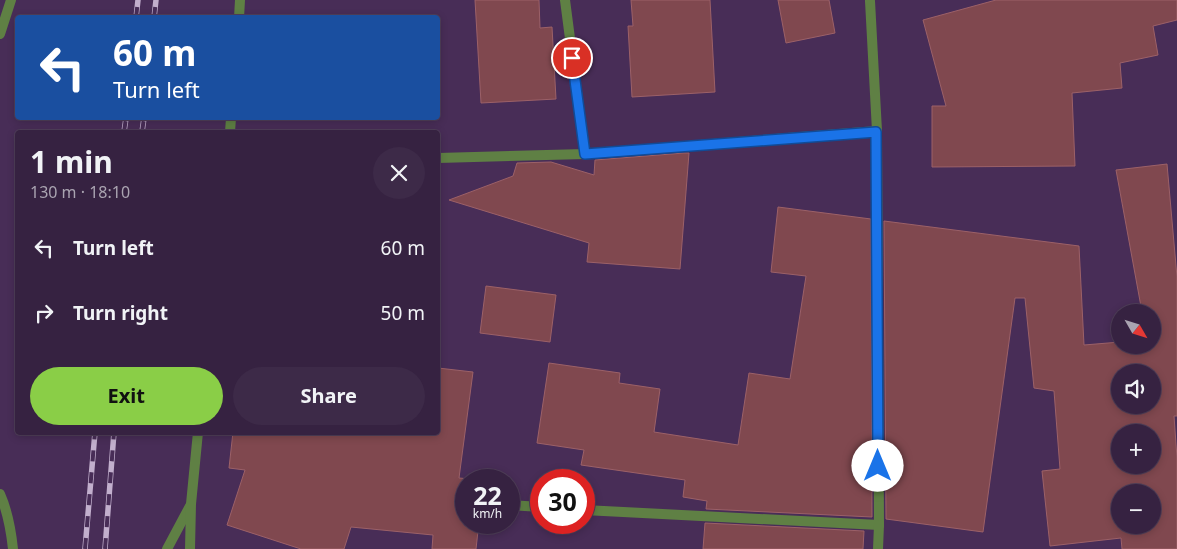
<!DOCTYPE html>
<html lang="en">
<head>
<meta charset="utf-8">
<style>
	:root { --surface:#362241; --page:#3d2a48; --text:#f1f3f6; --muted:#aaa4b1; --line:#503f5a; --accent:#8ace47 }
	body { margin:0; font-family:"Noto Sans",sans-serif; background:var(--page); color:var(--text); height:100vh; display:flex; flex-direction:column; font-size:19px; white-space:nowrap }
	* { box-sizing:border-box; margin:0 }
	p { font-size:16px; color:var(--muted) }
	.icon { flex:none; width:28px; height:28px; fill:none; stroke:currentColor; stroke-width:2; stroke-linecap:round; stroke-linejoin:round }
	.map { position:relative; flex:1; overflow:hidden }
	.drawer { position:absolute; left:15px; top:130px; width:425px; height:305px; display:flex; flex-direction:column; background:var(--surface); border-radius:5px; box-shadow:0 2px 8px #0003,0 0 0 1px var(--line) }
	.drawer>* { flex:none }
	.guide { position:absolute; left:15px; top:15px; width:425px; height:105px; border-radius:5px; box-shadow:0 2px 8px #0003,0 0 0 1px var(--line); background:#1a4fa0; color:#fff; overflow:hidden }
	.needle { width:32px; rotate:129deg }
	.fabs { position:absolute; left:1111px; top:304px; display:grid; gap:10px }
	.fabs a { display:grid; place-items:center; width:50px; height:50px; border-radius:50%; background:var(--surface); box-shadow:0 2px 8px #0003,0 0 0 1px var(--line); font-size:25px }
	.speed { position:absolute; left:455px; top:469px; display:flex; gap:10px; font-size:25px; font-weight:700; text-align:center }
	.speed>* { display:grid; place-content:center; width:65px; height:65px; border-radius:50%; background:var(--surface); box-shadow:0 2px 8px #0003,0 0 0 1px var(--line); line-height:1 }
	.speed small { font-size:12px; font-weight:400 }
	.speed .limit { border:8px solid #d22; background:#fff; color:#111 }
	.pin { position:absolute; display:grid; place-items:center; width:42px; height:42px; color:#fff; margin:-21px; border:2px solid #fff; border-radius:50%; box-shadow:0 1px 5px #0007 }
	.me { position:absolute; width:55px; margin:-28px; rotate:0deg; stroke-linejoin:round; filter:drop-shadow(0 0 4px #0008) }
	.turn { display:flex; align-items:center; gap:18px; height:105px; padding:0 15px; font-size:22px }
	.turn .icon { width:65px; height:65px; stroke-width:2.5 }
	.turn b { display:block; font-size:35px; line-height:42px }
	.round { display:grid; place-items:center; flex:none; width:52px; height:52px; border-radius:26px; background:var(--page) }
	.head { display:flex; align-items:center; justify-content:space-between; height:85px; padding:0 15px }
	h1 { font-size:30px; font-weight:700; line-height:38px }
	.primary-button { display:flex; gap:10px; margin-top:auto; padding:10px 15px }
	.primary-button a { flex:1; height:58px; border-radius:30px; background:var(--accent); color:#111; font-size:20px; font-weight:700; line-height:58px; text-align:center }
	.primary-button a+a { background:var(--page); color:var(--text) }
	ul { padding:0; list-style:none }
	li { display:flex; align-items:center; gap:15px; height:65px; padding:0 15px }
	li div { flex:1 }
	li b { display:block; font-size:19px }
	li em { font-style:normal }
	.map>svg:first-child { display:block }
	.building { fill:#80484f; stroke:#9c6168; fill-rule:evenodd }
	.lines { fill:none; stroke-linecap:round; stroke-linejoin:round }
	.minor { stroke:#5f8044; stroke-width:10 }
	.rail-casing { stroke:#c2afcd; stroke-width:5.5 }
	.rail { stroke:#482d57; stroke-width:4; stroke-dasharray:11; stroke-linecap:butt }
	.route-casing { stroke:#114b97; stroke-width:12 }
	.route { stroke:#1a73e8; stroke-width:9 }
</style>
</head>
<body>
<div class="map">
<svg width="1177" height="549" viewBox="0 0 1177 549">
	<rect width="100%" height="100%" fill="#482d57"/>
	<g class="building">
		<path d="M475,0H539L540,28L552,27L556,99L481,103Z"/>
		<path d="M631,0H710L715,92L632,97L628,26H633Z"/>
		<path d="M778,0H829L835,33L786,43Z"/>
		<path d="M996,0H1177V20L1153,26L1158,55L1120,63L1122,88L1072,93L1075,166L932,167V106H946L923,20Z"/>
		<path d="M684,153H689L680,269L587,262L589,243L449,200L513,176L517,163L551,162L594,175L595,160Z"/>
		<path d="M1167,164L1177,277V416H1174L1177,458V549H1122L1121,538L1050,546L1042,471L1060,469L1054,391L1034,388L1025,298H1015L983,532L886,519L884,221L1079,246L1084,345L1120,342V345H1152V312H1142L1116,170ZM1120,372H1152V405H1120ZM1120,432H1152V465H1120ZM1120,492H1152V525H1120Z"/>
		<path d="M778,207L871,219L872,517L706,509L707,501L683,497L685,480L581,465L584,450L537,443L549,363L620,373L619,383L660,389L654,432L738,445L749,373L790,379L806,276L771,272Z"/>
		<path d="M486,286L556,295L550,342L480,333Z"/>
		<path d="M438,368L473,372L459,478L483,480H466V522H479L476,549H432L433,535L351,527L344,549H301L227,525L245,470L229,468L233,432H438Z"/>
		<path d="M705,523L864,531L863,549H703Z"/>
	</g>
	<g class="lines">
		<g class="minor">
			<path d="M565,0L585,154"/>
			<path d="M239,18L240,0"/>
			<path d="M0,34L11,0"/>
			<path d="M230,132L231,118"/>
			<path d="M438,158L585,154L877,131"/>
			<path d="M0,494C8,512 11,530 13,549"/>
			<path d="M509,505L541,507"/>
			<path d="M584,510L879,525L877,131L870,1"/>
			<path d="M167,549L190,506"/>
			<path d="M190,549L191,504L198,432"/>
			<path d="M878,549L879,525"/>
		</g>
		<defs>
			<g id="rail">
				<path d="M136,18L138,0"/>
				<path d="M154,18L156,0"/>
				<path d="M124,132L126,118"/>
				<path d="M142,132L144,118"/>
				<path d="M85,549L95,432"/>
				<path d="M105,549L114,432"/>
			</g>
		</defs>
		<use href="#rail" class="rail-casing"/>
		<use href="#rail" class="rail"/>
	</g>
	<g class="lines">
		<defs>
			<path id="route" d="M572,58L585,154L876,132L878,466"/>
		</defs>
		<use href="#route" class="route-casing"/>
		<use href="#route" class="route"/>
	</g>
</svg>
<div class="fabs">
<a><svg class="needle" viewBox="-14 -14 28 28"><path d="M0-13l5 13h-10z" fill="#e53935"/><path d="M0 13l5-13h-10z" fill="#aaa4b1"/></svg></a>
<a><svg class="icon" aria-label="sound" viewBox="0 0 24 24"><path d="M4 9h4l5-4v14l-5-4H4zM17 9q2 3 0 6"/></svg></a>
<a>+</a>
<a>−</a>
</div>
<div class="speed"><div>22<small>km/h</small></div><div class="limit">30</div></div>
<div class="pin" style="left:572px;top:58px;background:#d93025"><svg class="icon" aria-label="arrive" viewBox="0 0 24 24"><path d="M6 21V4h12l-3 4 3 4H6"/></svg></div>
<svg class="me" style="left:878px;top:466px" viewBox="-20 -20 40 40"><circle r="19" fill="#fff"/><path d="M0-13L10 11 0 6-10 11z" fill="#1a73e8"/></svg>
<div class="guide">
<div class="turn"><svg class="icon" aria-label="left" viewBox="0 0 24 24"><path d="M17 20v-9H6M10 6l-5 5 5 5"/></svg><div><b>60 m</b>Turn left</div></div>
</div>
<section class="drawer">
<div class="head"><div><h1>1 min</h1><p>130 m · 18:10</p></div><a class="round"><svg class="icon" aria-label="close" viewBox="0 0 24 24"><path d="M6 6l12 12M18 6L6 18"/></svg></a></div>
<ul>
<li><svg class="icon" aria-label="left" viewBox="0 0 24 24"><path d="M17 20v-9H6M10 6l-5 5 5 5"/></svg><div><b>Turn left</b></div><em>60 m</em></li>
<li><svg class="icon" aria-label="right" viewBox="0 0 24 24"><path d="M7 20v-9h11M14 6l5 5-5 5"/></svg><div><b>Turn right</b></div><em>50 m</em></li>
</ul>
<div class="primary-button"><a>Exit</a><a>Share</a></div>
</section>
</div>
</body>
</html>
